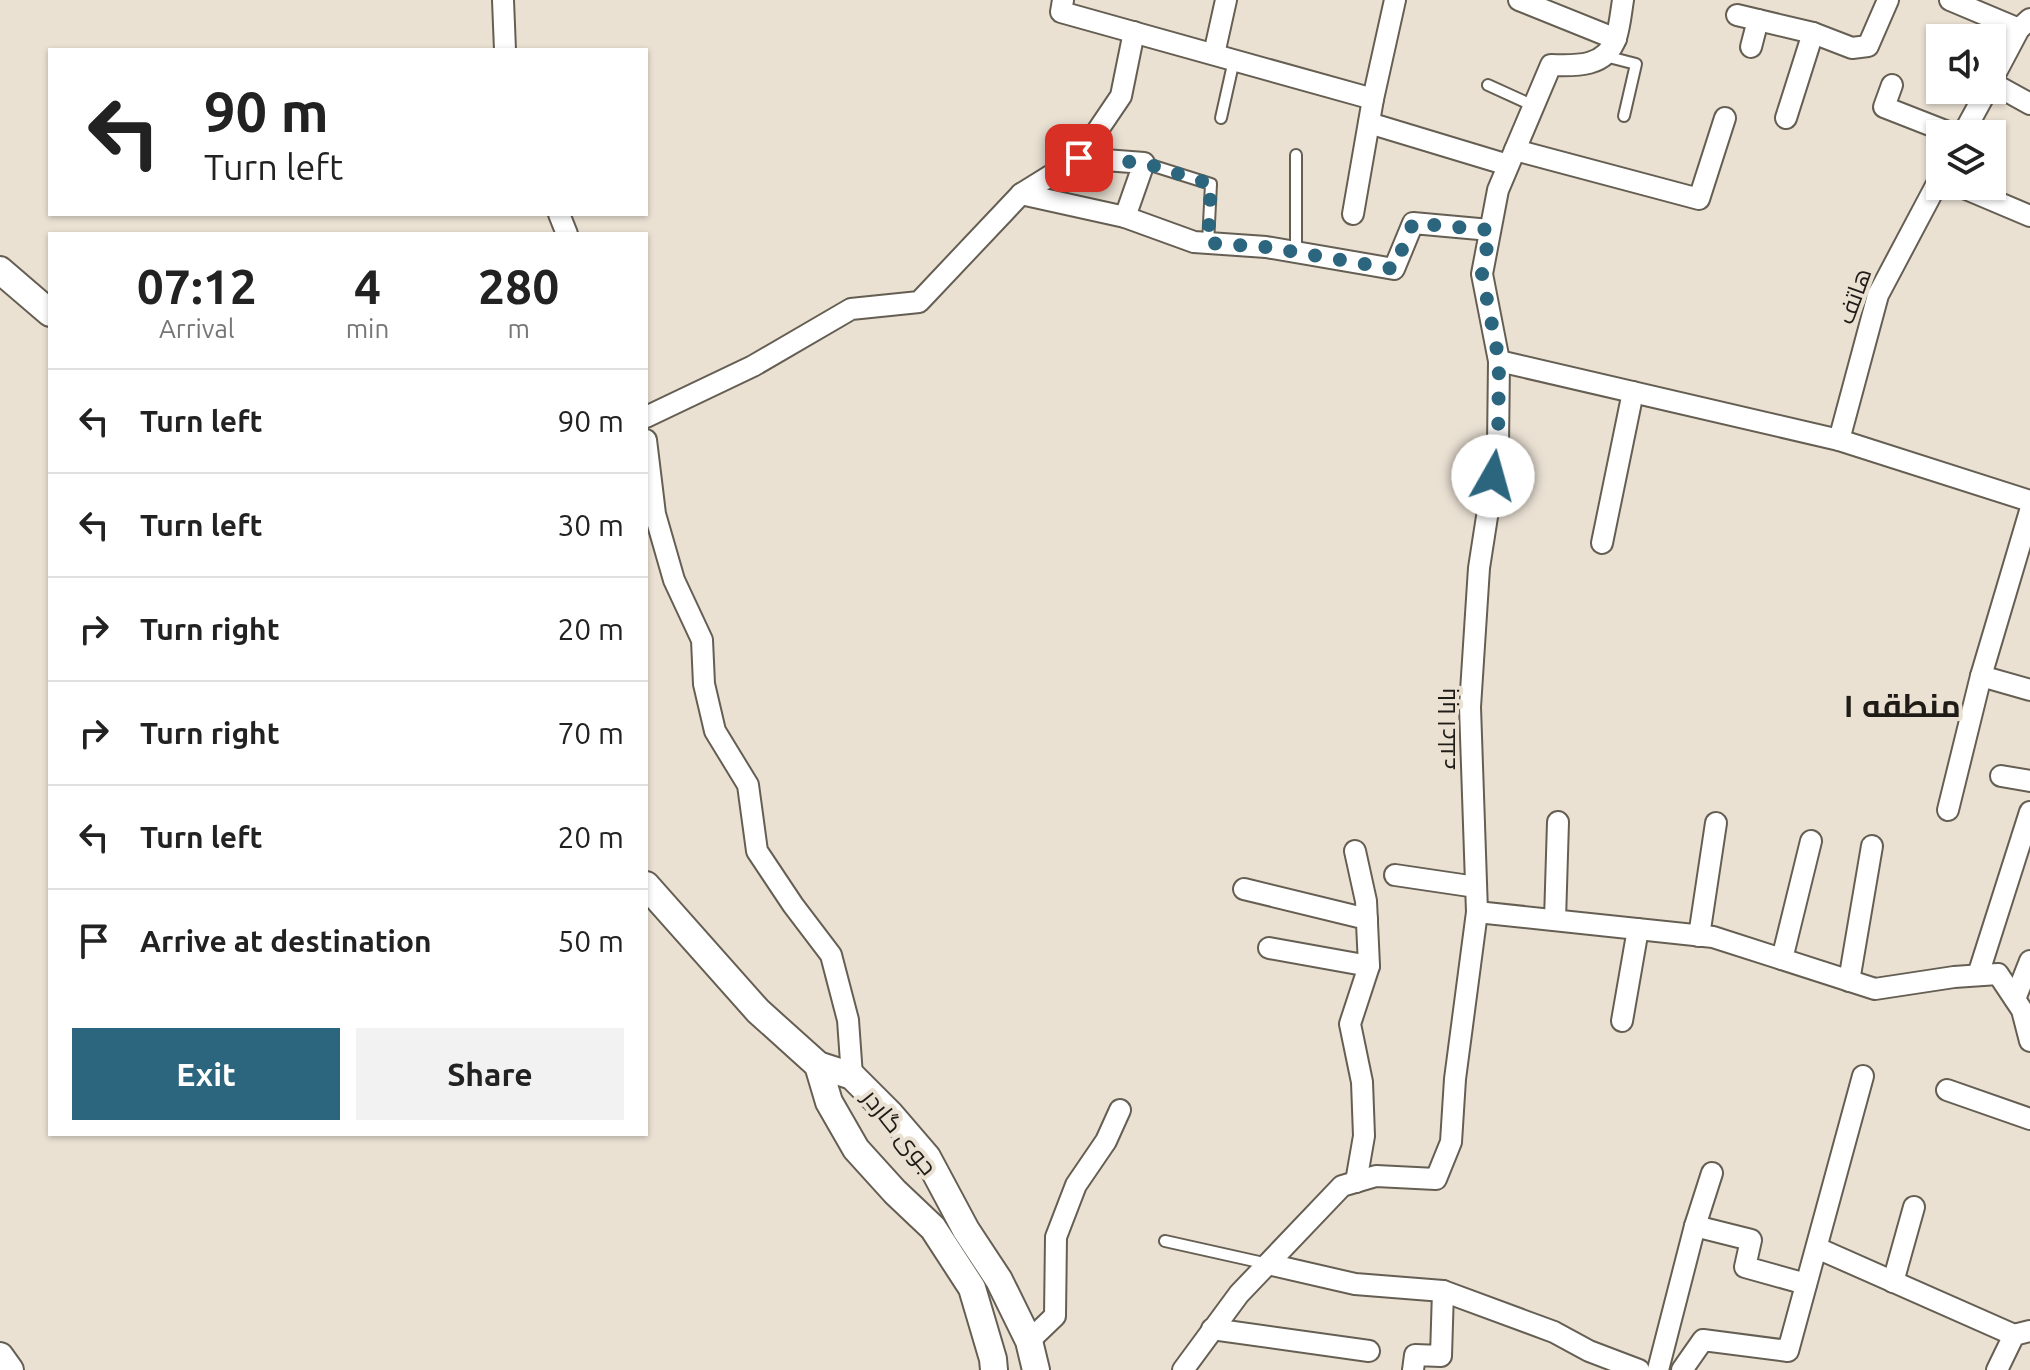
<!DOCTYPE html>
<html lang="en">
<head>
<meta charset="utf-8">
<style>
	:root { --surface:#fff; --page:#f2f2f2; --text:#222; --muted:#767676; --line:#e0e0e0; --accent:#2b657e }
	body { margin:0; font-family:Ubuntu,Cairo,sans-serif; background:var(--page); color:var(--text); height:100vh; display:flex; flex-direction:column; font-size:30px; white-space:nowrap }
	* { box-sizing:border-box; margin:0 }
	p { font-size:26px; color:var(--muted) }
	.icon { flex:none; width:44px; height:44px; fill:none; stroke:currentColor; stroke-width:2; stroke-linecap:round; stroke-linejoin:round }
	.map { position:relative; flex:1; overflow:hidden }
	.sheet { position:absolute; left:48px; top:232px; width:600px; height:904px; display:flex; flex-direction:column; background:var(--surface); border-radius:0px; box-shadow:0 2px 6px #0004 }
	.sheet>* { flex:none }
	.guide { position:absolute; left:48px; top:48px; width:600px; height:168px; border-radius:0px; box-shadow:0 2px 6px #0004; background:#fff; color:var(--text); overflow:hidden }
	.tools { position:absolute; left:1926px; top:24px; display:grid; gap:16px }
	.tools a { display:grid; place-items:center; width:80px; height:80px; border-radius:0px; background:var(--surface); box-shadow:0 2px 6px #0004; font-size:40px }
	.pin { position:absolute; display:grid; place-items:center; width:68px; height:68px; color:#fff; margin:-34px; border-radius:16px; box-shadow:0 4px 12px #0006 }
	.me { position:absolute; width:88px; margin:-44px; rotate:7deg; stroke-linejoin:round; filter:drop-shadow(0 0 6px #0008) }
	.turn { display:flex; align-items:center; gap:28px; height:168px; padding:0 24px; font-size:36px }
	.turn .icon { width:104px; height:104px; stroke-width:2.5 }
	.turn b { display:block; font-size:56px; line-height:68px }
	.eta { display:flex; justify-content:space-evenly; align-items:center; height:136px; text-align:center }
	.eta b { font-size:48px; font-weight:700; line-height:56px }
	.action { display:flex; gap:16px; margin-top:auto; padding:16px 24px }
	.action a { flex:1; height:92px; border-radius:0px; background:var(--accent); color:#fff; font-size:32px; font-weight:700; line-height:92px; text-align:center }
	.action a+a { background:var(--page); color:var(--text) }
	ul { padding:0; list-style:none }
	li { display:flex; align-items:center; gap:24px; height:104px; padding:0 24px; border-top:2px solid var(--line) }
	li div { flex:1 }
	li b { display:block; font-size:30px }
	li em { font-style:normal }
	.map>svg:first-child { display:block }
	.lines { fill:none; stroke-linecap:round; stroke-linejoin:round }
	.service-casing { stroke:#655e52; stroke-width:14 }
	.minor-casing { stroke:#655e52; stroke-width:24 }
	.tertiary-casing { stroke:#655e52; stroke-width:30 }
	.service { stroke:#fff; stroke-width:10 }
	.minor { stroke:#fff; stroke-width:20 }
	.tertiary { stroke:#fff; stroke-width:26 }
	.route { stroke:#2b657e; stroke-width:14; stroke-dasharray:0 25.2 }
	.labels { text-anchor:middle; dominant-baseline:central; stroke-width:8; stroke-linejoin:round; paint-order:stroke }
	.street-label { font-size:24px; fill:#1f1c17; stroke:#eae1d3 }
	.district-label { font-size:32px; font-weight:bold; fill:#1f1c17; stroke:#eae1d3 }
</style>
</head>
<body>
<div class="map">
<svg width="2030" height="1370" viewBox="0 0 2030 1370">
	<rect width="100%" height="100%" fill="#eae1d3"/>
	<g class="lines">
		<defs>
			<g id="service">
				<path d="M1605,56L1636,64L1624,116"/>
				<path d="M1488,85L1534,106"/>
				<path d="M1221,118L1234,60"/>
				<path d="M1296,155V252"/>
				<path d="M1144,163L1211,184L1208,243"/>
				<path d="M1165,1241L1268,1264"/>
			</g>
			<g id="minor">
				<path d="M503,0L505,50"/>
				<path d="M1063,0L1061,12L1373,99"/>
				<path d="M1519,0L1616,39"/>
				<path d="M1950,0L2019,29"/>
				<path d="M1737,15L1813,33L1852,48L1868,46L1888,0"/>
				<path d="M1751,47L1758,20"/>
				<path d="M1214,54L1226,0"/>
				<path d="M1992,80L2019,29L2030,19"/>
				<path d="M1992,83L2030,104"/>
				<path d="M1892,85L1884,107L1953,134"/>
				<path d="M1786,118L1813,33"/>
				<path d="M1369,123L1508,165"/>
				<path d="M1963,134L1987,90"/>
				<path d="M1515,150L1699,199L1725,118"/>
				<path d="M1079,158L1144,163L1125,217"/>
				<path d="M1959,186L2030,216"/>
				<path d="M1021,194L1125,217L1194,242L1266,247L1394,269L1413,223L1490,230"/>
				<path d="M559,214L567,234"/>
				<path d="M1353,214L1373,99L1395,0"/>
				<path d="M1499,361L1839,440L2030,501"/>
				<path d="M646,417L753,366L851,309L919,302L1021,194L1079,158L1121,96L1134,32"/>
				<path d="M646,440L655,514L674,580L702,640L704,684L715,731L748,785L757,851L793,905L831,955L848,1020L852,1076"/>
				<path d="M1839,440L1878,295L1940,178"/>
				<path d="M1602,543L1633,392"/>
				<path d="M1981,676L2030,690"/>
				<path d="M2001,776L2030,781"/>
				<path d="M1948,810L1981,676L2030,511"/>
				<path d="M1355,851L1366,901L1369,966L1350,1024L1362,1082L1364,1136L1356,1182"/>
				<path d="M1395,875L1476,887"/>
				<path d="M1244,889L1367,919"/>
				<path d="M1477,912L1713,937L1875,989L1954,977L1998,974L2022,1010L2030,1041"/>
				<path d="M1555,920L1558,822"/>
				<path d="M1699,936L1716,823"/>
				<path d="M1269,948L1369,966"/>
				<path d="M1782,959L1811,841"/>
				<path d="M1978,975L2030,812"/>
				<path d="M1849,981L1872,846"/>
				<path d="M2015,999L2030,961"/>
				<path d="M1622,1021L1638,929"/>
				<path d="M1947,1090L2030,1119"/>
				<path d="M1695,1226L1751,1240L1745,1267L1806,1284"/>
				<path d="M1817,1248L2014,1335"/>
				<path d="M1268,1264L1355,1284L1443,1291L1554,1332L1589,1351L1639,1370"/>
				<path d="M1893,1282L1914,1207"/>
				<path d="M1212,1329L1369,1351"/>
				<path d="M1029,1341L1055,1316L1056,1237L1076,1185L1106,1141L1120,1110"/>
				<path d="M1183,1370L1239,1294L1342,1186L1376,1176L1436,1179L1451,1142L1455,1079L1477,912L1470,707L1479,568L1498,446L1499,361L1482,274L1498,190L1551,65C1577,66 1606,67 1616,38C1620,26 1621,12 1623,0"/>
				<path d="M1413,1370L1415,1355L1441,1356L1443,1291"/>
				<path d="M1658,1370L1695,1226L1712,1173"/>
				<path d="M1682,1370L1703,1340L1788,1351L1863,1076"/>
				<path d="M1997,1370L2014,1335L2030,1331"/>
			</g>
			<g id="tertiary">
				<path d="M0,270L50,313"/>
				<path d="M646,885L758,1011L818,1065L852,1076L890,1114L927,1157L966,1230L999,1280L1029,1341L1036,1370"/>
				<path d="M818,1065L829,1102L856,1149L895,1192L933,1228L972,1288L993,1359L994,1370"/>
				<path d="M0,1356L10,1370"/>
			</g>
		</defs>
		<use href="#service" class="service-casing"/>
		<use href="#minor" class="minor-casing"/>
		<use href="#tertiary" class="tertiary-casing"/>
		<use href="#service" class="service"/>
		<use href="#minor" class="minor"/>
		<use href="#tertiary" class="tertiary"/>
	</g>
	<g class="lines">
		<path class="route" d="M1079,158L1144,163L1211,184L1208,243L1266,247L1394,269L1413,223L1490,230L1482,274L1499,361L1498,446L1493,476"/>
	</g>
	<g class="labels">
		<g class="street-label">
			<text transform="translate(1854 296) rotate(-70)">هاتف</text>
			<text transform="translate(1446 729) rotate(-90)">بابا اعلاء</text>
			<text transform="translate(900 1132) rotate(51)">جوی گاردر</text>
		</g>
		<g class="district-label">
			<text x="1902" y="705">منطقه ۱</text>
		</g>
	</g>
</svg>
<div class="tools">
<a><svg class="icon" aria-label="sound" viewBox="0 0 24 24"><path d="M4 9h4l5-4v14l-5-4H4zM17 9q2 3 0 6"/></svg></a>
<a><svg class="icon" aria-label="layers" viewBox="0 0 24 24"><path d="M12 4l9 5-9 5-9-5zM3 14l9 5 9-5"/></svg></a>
</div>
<div class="pin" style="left:1079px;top:158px;background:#d93025"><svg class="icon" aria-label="arrive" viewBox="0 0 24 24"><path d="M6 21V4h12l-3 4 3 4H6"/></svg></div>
<svg class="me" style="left:1493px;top:476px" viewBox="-20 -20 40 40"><circle r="19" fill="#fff"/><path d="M0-13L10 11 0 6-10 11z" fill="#2b657e"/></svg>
<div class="guide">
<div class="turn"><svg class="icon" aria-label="left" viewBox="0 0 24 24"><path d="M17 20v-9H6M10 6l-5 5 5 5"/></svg><div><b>90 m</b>Turn left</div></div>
</div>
<section class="sheet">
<div class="eta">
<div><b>07:12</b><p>Arrival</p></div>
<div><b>4</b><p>min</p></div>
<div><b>280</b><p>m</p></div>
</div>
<ul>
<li><svg class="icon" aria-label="left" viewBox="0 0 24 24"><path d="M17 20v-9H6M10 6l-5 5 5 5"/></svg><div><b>Turn left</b></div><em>90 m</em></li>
<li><svg class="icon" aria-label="left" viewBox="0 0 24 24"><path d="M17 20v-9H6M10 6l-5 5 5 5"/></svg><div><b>Turn left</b></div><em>30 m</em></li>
<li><svg class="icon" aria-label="right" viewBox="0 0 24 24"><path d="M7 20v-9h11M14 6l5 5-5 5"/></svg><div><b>Turn right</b></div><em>20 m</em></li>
<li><svg class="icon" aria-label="right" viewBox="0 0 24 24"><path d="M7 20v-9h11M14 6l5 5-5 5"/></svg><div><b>Turn right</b></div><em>70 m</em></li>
<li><svg class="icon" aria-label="left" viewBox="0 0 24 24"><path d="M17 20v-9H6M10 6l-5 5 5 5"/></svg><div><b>Turn left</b></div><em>20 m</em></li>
<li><svg class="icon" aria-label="arrive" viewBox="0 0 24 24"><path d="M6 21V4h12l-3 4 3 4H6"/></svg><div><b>Arrive at destination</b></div><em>50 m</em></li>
</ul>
<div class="action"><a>Exit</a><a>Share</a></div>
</section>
</div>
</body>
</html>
